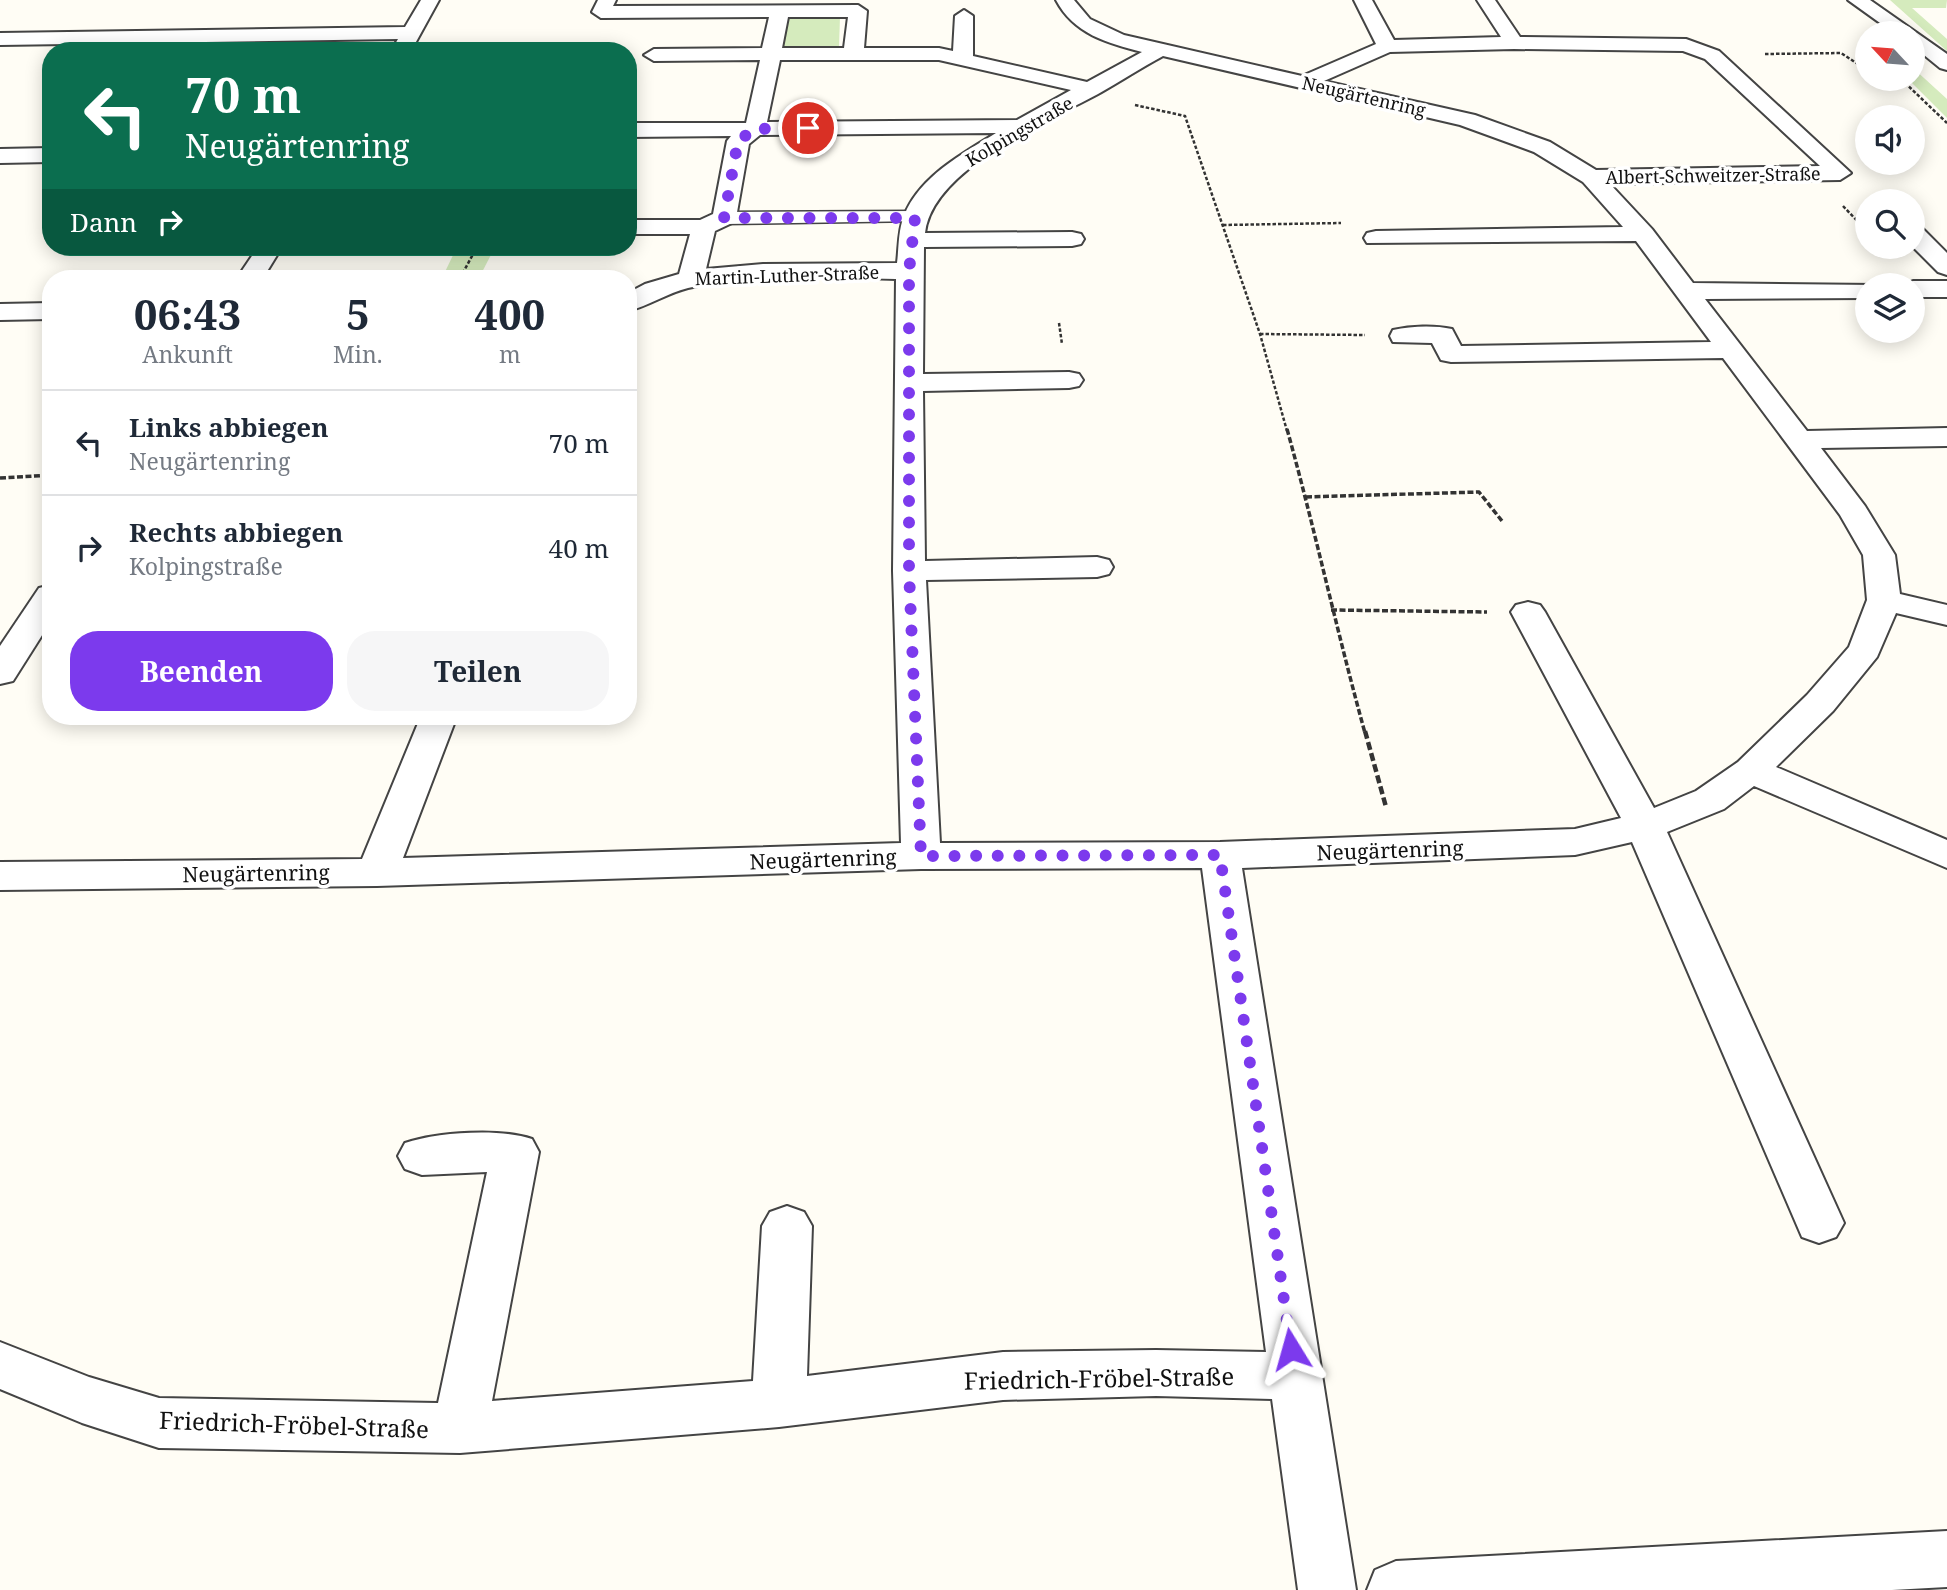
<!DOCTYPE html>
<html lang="de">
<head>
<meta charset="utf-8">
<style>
	:root { --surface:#fff; --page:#f6f6f7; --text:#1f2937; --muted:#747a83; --line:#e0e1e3; --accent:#7c3aed }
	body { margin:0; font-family:"Noto Serif",serif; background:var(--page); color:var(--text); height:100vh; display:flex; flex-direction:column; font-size:26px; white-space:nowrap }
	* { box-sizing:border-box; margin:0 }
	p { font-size:23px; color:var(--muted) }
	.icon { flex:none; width:38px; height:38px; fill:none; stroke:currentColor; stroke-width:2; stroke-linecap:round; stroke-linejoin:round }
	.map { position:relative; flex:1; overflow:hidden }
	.side { position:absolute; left:42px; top:270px; width:595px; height:455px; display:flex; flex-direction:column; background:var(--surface); border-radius:28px; box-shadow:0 4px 18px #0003 }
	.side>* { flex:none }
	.guide { position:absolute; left:42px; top:42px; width:595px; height:214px; border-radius:28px; box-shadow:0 4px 18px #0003; background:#0b6e4f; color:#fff; overflow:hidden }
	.needle { width:46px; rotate:296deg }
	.tools { position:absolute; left:1855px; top:21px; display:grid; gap:14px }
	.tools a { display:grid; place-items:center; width:70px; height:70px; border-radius:50%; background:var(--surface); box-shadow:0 4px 18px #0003; font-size:35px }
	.pin { position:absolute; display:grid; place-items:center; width:60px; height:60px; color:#fff; margin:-30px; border:4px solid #fff; border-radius:50%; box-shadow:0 2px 7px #0007 }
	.me { position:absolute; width:77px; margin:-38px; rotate:352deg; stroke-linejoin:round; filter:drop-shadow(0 0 5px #0008) }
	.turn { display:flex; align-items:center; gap:24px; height:147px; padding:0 28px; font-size:32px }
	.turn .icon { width:91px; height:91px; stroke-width:2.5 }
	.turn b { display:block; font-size:49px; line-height:60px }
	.then { display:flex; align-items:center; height:66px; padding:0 28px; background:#0003; gap:14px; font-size:26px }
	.eta { display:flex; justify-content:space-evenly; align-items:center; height:119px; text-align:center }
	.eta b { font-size:42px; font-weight:700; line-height:49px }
	.button { display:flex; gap:14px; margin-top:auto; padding:14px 28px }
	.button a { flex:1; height:80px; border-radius:28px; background:var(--accent); color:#fff; font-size:28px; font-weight:700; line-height:80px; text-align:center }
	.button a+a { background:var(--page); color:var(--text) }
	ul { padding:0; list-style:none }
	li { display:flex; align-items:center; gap:21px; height:105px; padding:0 28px; border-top:2px solid var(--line) }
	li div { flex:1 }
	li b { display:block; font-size:26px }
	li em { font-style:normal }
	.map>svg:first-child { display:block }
	.green { fill:#d5ebbd }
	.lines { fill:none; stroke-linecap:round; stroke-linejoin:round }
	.service-casing { stroke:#444; stroke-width:3 }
	.minor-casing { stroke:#444; stroke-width:4 }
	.path-far2 { stroke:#333; stroke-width:2.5; stroke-dasharray:3.5 2; stroke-linecap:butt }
	.path-far1 { stroke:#333; stroke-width:3.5; stroke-dasharray:6 2.5; stroke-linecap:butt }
	.path { stroke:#333; stroke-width:4.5; stroke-dasharray:8 3.5; stroke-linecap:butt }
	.service { fill:#fff; fill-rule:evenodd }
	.minor { fill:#fff; fill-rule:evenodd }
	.route { stroke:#7c3aed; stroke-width:12; stroke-dasharray:0 21.6 }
	.labels { text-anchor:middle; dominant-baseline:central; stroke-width:7; stroke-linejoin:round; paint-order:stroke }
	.far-street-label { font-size:18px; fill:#111; stroke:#fff }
	.street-label { font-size:21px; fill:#111; stroke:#fff }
	.near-street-label { font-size:24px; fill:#111; stroke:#fff }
</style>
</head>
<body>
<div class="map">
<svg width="1947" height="1590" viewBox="0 0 1947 1590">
	<rect width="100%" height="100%" fill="#fffdf5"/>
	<g class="green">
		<path d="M1890,0H1947L1946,8H1912L1947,39V51Z"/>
		<path d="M784,14H830L840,17L839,47H780Z"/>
		<path d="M1913,68L1947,99V118L1908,79H1913Z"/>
		<path d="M457,247H495L479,278H442Z"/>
	</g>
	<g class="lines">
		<defs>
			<path id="service" d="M915,211L924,217L922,221L724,224L715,218L724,212Z"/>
			<g id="minor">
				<path d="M421,0H439L411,51H391L398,39L0,45V33L405,27Z"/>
				<path d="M598,0H616L613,6L858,5L867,11L864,48H939L953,51L955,16L964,10L973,16V56L1087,82L1142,52C1107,43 1074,34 1056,0H1074L1090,19L1124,35L1302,76L1376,44L1354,0H1372L1394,40L1501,37L1477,0H1495L1520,37L1686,39L1719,51L1851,173L1840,180L1610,184L1652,229L1693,283L1876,285H1867V298L1705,299L1807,431L1947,428V446L1821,448L1865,506L1895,555L1900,594L1947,605V625L1896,613L1877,657L1833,711L1776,767L1947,840V868L1754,786L1724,809L1667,832L1844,1223L1836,1237L1819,1243L1802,1237L1632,842L1575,855L1242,868L1356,1590H1298L1272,1399L1156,1396L1003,1400L779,1427L460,1453L159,1448L82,1423L0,1389V1342L89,1377L159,1398L438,1403L487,1172L422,1175L405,1169L398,1156L405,1143C437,1132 501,1128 532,1139L539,1152L492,1401L753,1381L762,1226L770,1212L787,1206L804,1212L812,1226L807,1376L1003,1352L1156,1350L1266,1352L1202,868L921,869L377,886L0,890V862L362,859L421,716H457L403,858L901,843L893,571L896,279C828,278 755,272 688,288C667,293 649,306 628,311V293L645,284L679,274L690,234H628V220H700L713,214L727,141L731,136L628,137V123H746L760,60L654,61L644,55L654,49L762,48L769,17L601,18L592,12ZM788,17H848L844,48H782ZM1514,49L1683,51L1705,59L1820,166L1596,170L1550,142L1475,115L1324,81L1390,52ZM1163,56L1460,125L1534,152L1583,182L1623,227L1376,231L1367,233L1364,238L1367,243L1636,241L1711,342L1461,346L1452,329C1434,325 1411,326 1393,330L1390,336L1393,342L1432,343L1441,360L1451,362L1723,358L1840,515L1863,555L1867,600L1849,647L1807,695L1738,762L1696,791L1654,808L1545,612L1540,605L1528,602L1516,605L1511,612L1621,818L1575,829L1220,842L940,843L926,580L1097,577L1109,574L1113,567L1109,560L1097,557L925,561L923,391L1069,388L1079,386L1083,380L1079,374L1069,372L923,374L924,247L1072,246L1081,244L1084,239L1081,234L1072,232L925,233C932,169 1048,121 1098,94C1119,82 1141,68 1163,56ZM780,60H939L1071,90L1017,120L767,122ZM996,133C962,154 919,177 904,216C898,231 899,247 897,263L763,264L706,269L715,231L732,223L736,218L749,144L760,135Z"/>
				<path d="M1848,0H1870L1947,54V70L1940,68L1913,46V33H1894Z"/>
				<path d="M51,148V162L0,163V149Z"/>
				<path d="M1913,226L1922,228L1947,253V275L1938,272L1913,247Z"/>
				<path d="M258,247H282L263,278H237Z"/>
				<path d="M1913,281H1947V297H1913V285H1903Z"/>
				<path d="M51,303V319L0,320V304Z"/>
				<path d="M51,585V621L13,681L0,684V646L39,588Z"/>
				<path d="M1947,1531V1587L1892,1590H1367L1375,1570L1396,1561Z"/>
			</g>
		</defs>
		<use href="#service" class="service-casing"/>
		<use href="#minor" class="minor-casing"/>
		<g class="path-far2">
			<path d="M1765,54L1841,53L1867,70"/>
			<path d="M1901,79L1947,123"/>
			<path d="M1135,105L1185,116L1260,334L1287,431"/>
			<path d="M1843,206L1863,227"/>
			<path d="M1223,225L1341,223"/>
			<path d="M460,278L477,247"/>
			<path d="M1059,323L1062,344"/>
			<path d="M1260,334L1365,335"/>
		</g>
		<g class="path-far1">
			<path d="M1287,429C1315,530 1337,632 1365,733"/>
			<path d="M0,478L51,475"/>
			<path d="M1306,497L1479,492L1502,521"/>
			<path d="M1331,610L1487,612"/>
		</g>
		<path class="path" d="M1365,731L1386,807"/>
		<use href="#service" class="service"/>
		<use href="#minor" class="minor"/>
	</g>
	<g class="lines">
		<path class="route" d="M808,128L755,129L738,141L724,218H915L909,271V571L921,856L1220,855L1291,1349"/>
	</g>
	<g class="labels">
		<g class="far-street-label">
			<text transform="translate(1364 96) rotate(13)">Neugärtenring</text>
			<text transform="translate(1019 131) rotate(-30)">Kolpingstraße</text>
			<text transform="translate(1713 175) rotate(-1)">Albert-Schweitzer-Straße</text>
			<text transform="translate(787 275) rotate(-2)">Martin-Luther-Straße</text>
		</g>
		<g class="street-label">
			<text transform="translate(1390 850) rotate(-2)">Neugärtenring</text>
			<text transform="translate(823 859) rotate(-2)">Neugärtenring</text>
			<text transform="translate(256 873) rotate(-1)">Neugärtenring</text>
		</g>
		<g class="near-street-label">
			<text transform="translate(1099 1378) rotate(-1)">Friedrich-Fröbel-Straße</text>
			<text transform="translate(294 1424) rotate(2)">Friedrich-Fröbel-Straße</text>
		</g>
	</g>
</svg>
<div class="tools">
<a><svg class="needle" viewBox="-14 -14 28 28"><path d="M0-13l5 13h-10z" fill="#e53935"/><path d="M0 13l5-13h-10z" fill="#747a83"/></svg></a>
<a><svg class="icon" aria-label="sound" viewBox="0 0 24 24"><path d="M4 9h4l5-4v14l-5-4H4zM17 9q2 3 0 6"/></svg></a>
<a><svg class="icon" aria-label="search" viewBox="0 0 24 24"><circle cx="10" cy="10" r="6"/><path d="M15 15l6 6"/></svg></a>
<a><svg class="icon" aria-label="layers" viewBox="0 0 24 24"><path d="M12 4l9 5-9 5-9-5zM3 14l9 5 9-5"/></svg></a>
</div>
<div class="pin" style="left:808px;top:128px;background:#d93025"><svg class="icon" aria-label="arrive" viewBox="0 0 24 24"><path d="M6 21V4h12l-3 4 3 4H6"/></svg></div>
<svg class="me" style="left:1291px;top:1349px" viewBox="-20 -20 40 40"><path d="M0-17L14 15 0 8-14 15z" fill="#7c3aed" stroke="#fff" stroke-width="4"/></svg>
<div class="guide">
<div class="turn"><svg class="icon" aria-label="left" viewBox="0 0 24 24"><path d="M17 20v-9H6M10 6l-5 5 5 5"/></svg><div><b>70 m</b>Neugärtenring</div></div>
<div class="then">Dann<svg class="icon" aria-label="right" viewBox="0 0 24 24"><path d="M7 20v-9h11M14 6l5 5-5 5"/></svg></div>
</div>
<section class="side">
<div class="eta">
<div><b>06:43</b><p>Ankunft</p></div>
<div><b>5</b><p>Min.</p></div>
<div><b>400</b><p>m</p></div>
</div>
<ul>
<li><svg class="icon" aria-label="left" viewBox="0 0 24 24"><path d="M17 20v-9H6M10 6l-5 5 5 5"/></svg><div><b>Links abbiegen</b><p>Neugärtenring</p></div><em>70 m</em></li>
<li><svg class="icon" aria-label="right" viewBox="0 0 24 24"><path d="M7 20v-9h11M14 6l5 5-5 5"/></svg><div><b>Rechts abbiegen</b><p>Kolpingstraße</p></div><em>40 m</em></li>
</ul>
<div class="button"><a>Beenden</a><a>Teilen</a></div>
</section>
</div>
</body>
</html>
